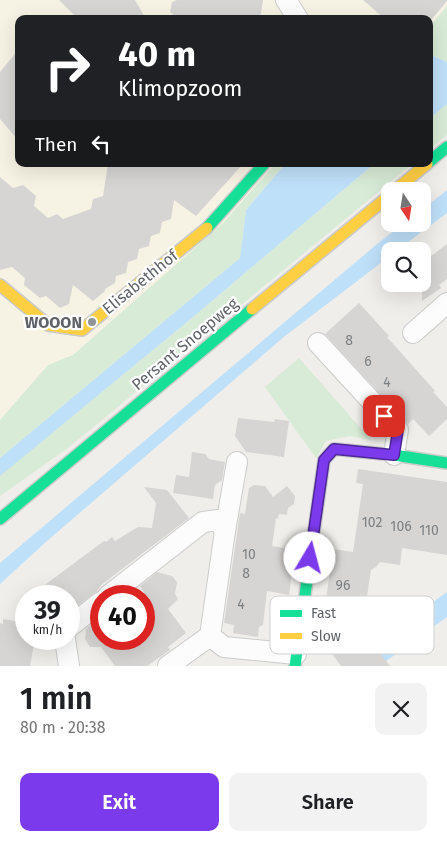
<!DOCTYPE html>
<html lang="en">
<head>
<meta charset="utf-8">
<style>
	:root { --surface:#fff; --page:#f2f2f2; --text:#202124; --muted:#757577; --accent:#7c3aed }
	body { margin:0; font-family:"Fira Sans",sans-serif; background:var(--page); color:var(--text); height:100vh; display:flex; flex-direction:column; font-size:19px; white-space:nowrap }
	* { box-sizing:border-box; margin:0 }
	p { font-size:16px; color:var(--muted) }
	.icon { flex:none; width:28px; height:28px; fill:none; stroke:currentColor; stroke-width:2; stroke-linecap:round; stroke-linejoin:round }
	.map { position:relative; height:666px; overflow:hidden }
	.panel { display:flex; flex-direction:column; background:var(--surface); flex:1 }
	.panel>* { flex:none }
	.guide { position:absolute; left:15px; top:15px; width:418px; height:152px; border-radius:10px; box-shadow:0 5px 20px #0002; background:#202124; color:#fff; overflow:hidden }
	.needle { width:32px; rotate:168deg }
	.fabs { position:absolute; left:381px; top:182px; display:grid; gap:10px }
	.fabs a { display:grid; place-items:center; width:50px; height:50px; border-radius:10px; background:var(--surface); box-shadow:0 5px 20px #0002; font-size:25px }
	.speed { position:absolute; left:15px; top:585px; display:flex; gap:10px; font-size:25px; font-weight:700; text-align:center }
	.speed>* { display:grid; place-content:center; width:65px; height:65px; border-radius:50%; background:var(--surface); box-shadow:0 5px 20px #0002; line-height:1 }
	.speed small { font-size:12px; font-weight:400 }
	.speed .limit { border:8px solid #d22; background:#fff; color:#111 }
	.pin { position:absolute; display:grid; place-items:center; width:42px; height:42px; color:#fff; margin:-21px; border-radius:10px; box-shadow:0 2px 8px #0006 }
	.me { position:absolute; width:55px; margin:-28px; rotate:8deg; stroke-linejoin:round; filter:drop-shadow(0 0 4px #0008) }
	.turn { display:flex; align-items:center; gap:18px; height:105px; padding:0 20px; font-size:22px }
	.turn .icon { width:65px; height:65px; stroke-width:2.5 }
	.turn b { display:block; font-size:35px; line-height:42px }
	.then { display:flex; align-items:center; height:48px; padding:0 20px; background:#0003; gap:10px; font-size:19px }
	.round { display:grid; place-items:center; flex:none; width:52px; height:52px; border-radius:10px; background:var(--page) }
	.head { display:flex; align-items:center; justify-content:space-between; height:85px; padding:0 20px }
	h1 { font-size:30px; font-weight:600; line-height:38px }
	.cta { display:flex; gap:10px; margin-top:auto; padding:10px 20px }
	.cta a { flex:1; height:58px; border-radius:10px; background:var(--accent); color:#fff; font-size:20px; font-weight:600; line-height:58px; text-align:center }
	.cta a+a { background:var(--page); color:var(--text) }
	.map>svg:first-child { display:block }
	.commercial { fill:#f7f3e4 }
	.green { fill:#d8ebd6 }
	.water { fill:#bfe0f9 }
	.building { fill:#d6d5d3 }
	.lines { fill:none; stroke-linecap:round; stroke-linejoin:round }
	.street-casing { stroke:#cbcccc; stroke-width:22 }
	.fast-casing { stroke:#cacacb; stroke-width:14 }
	.slow-casing { stroke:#cacacb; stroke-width:14 }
	.street { stroke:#fdfcfc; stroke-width:20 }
	.fast { stroke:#16e098; stroke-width:11 }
	.slow { stroke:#ffcf43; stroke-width:11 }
	.route-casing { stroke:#51269a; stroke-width:12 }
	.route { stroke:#7c3aed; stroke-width:9 }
	.poi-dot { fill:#919496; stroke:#fff; stroke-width:2 }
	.labels { text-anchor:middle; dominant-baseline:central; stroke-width:4.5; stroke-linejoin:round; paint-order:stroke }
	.number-label { font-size:14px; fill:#7e8184 }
	.street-label { font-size:16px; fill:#5f6368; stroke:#fff }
	.poi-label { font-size:16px; font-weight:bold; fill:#5f6368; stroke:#fff; text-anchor:end }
	.key { fill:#fff; stroke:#cfd0d2; stroke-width:1 }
	.key-label { font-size:14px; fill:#5f6368 }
</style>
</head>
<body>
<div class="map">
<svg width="447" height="666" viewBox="0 0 447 666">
	<rect width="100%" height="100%" fill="#efeeea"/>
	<path class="commercial" d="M0,0H447V94L429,110V19H19V164H366L0,480Z"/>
	<g class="green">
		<path d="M447,6V62L429,54V27Z"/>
		<path d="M447,104V135L429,150V119Z"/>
		<path d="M275,164H285L246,210L240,258L0,458V420L48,365L73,355L223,223Z"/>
		<path d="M374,164H412L68,448L0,496V475L187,322Z"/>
		<path d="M299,358L371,440L350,436L326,441L316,458L265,387Z"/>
	</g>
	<g class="water">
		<path d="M429,54L447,62V104L429,119Z"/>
		<path d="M285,164H374L187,322L0,476V458L240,258L246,210Z"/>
		<path d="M447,190V213L396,251H390V256L285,336L47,541L0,584V563L377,244L403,224H422L423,209Z"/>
		<path d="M447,592V617L382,664L370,648Z"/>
	</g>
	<g class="building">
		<path d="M59,0H135L146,19H78Z"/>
		<path d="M177,0H263L260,19H178L170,12L172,2Z"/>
		<path d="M363,0H447V1L432,19H385Z"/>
		<path d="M19,49V141L0,119V72Z"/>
		<path d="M108,164H243L196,216L174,200L171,219L162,222L160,233L151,236L149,246L139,249L137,259L128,262L126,273L116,276L115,283L105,289V291L93,301L73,285L69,304L60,308L46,296L40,298L24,285L25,278L12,267L0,270V177L13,188L23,185L36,196L34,206L48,218L57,214L63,219L91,209L93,199L103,196Z"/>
		<path d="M447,244V279L439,285L441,288L422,301V263Z"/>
		<path d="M359,303L389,336L387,337L435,391L433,392L447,407V419L429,436L413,419L408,424L325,334Z"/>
		<path d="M238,418L274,422L275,419L289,421L284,457L246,452L235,436Z"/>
		<path d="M192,452L205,454L209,459L225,462L222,480L215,485L213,499L173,493L176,475L189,477Z"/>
		<path d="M358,469L447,482V555L402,548L400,565L380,562L376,567L371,570L362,629L390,666H341L324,643L356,619L324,614L333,549L353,552L363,484L356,483Z"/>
		<path d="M254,485L265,486L273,497L287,486L295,496L294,504L288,508L287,515L279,514L278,519L276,518L272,546L295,550L289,595L267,591L263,625L259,627L258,637L233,633L234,625L224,623L240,513L245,514L249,488Z"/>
		<path d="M144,487L167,490L189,518L101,585L97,591L69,612V596H30L104,541L106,542L112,537L115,541L138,527L152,528L156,503Z"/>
		<path d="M157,572L172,576L177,582L175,594L178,599L168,609L186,633L168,647L170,650L147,666H115L101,647H90L85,639L86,629L101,617V639H144V592L140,586Z"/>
		<path d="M3,619L26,623V639H35L30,666H0V623L3,624Z"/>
	</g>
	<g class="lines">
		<defs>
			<g id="street">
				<path d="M286,0L298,19"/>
				<path d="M413,333L447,303"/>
				<path d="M318,343L398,430L394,455"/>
				<path d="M225,531L237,462"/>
				<path d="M108,596L203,522L218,520L225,531L210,636L168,666"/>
				<path d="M69,627L101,602"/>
				<path d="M210,636L224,647L296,654"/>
				<path d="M65,639L69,666"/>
			</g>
			<g id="fast">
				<path d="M429,162L447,147"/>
				<path d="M207,228L264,164"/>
				<path d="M0,519L252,309"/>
				<path d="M295,666L324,460L334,449L394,455L447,463"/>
			</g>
			<g id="slow">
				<path d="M394,191L427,164"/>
				<path d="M0,285L48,325L82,330L207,228"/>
				<path d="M252,309L390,195"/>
			</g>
		</defs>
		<use href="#street" class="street-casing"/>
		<use href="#fast" class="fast-casing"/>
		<use href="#slow" class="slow-casing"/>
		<use href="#street" class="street"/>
		<use href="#fast" class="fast"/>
		<use href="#slow" class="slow"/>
	</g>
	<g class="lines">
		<defs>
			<path id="route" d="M310,558L324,460L334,449L394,455L398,430L384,416"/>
		</defs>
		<use href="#route" class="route-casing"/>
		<use href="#route" class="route"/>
	</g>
	<circle class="poi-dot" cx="92" cy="322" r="5"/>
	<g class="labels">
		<g class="number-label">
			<text x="349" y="340">8</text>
			<text x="368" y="361">6</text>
			<text x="387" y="382">4</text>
			<text x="372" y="522">102</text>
			<text x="401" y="526">106</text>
			<text x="429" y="530">110</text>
			<text x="249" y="554">10</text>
			<text x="246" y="573">8</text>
			<text x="343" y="585">96</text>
			<text x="241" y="604">4</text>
		</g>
		<g class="street-label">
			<text transform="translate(140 282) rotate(-39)">Elisabethhof</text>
			<text transform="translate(185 344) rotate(-40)">Persant Snoepweg</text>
		</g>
		<g class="poi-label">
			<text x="82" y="322">WOOON</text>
		</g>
	</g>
	<rect x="270" y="596" width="164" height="58" rx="8" class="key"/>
	<rect x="280" y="610" width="22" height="7" fill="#16e098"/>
	<rect x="280" y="633" width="22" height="6" fill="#ffcf43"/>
	<g class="key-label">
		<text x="311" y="618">Fast</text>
		<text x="311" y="641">Slow</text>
	</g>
</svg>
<div class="fabs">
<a><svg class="needle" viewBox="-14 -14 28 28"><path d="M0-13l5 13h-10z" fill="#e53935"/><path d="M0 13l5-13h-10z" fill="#757577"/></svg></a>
<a><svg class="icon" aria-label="search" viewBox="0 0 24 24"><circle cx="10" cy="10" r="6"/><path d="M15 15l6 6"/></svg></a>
</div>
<div class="speed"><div>39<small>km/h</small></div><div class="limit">40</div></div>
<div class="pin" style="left:384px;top:416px;background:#d93025"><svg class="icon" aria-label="arrive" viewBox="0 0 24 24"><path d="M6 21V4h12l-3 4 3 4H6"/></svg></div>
<svg class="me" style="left:310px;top:558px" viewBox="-20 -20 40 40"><circle r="19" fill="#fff"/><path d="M0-13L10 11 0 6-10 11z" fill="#7c3aed"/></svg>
<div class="guide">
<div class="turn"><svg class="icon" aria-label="right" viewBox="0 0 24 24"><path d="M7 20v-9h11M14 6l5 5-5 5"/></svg><div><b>40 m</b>Klimopzoom</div></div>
<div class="then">Then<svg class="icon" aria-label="left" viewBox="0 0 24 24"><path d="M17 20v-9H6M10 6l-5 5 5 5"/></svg></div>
</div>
</div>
<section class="panel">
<div class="head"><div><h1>1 min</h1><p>80 m · 20:38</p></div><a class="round"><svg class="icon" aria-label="close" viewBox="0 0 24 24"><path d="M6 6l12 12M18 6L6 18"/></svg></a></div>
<div class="cta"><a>Exit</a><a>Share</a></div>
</section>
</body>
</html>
